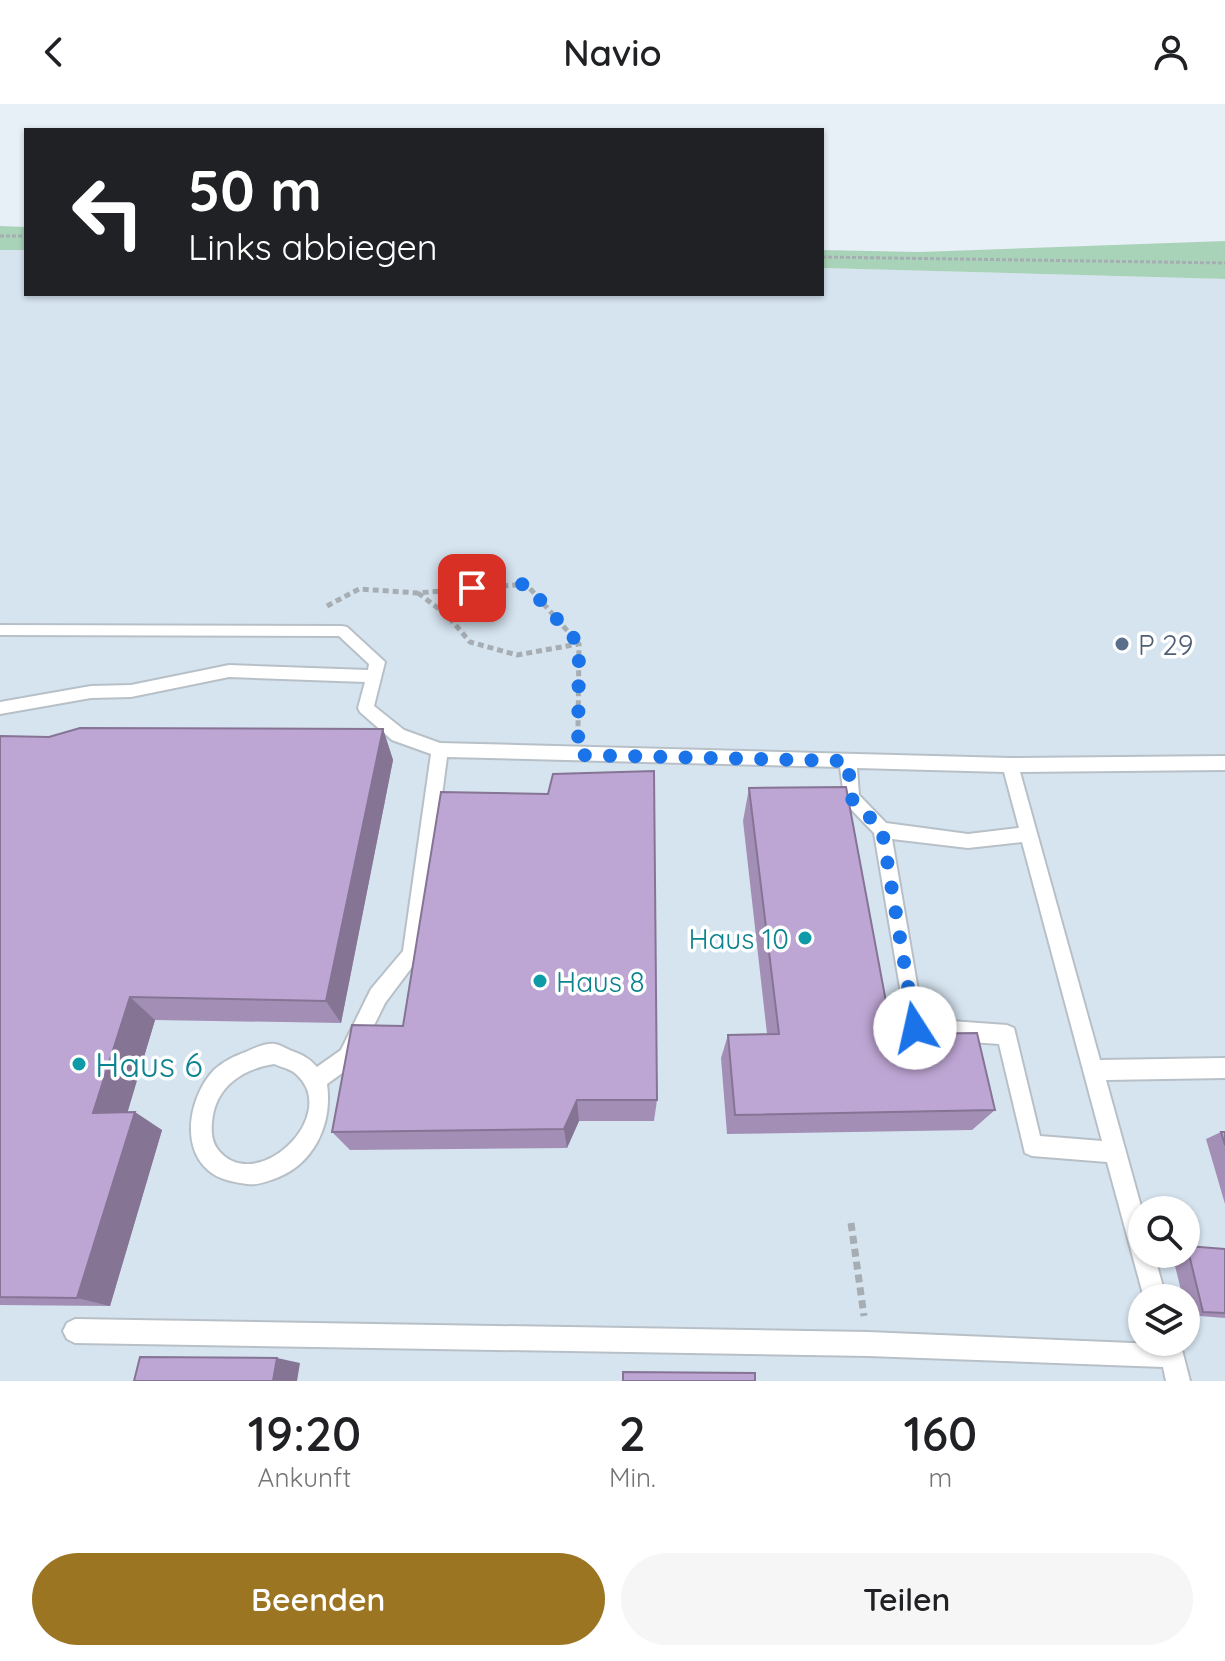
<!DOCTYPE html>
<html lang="de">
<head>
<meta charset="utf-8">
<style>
	:root { --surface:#fff; --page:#f6f6f6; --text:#202124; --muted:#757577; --accent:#9c7522 }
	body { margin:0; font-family:Quicksand,sans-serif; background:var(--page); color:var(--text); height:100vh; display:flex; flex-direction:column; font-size:30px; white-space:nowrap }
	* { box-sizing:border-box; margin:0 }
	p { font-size:26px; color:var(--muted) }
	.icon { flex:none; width:44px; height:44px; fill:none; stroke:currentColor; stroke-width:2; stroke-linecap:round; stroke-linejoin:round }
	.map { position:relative; height:1277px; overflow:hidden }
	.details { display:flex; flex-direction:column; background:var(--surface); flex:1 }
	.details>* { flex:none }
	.banner { position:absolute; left:24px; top:24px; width:800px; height:168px; border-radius:0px; box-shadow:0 2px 6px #0004; background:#202124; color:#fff; overflow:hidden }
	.controls { position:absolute; left:1128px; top:1092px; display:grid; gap:16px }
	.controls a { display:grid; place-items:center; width:72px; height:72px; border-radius:50%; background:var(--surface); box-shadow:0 2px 6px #0004; font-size:40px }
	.pin { position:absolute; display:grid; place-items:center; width:68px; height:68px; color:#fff; margin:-34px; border-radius:16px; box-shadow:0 4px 12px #0006 }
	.me { position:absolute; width:88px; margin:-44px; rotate:350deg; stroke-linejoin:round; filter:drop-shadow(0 0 6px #0008) }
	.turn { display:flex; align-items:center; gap:28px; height:168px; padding:0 32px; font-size:36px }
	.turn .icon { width:104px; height:104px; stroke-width:2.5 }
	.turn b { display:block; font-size:56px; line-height:68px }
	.eta { display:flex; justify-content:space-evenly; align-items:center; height:136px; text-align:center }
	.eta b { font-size:48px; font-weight:600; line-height:56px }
	.primary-button { display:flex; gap:16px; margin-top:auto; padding:16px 32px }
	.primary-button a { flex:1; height:92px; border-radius:48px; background:var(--accent); color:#fff; font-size:32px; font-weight:600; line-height:92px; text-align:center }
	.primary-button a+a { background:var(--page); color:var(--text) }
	header { display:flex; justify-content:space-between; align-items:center; height:104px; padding:0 32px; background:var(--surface); font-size:36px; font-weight:600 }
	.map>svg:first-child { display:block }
	.built { fill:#d6e4f0; fill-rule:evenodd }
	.green { fill:#a9d3b8 }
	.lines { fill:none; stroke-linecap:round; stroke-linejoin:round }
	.lane-casing { stroke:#b8c0c7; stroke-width:4 }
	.path-far2 { stroke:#a7aeb3; stroke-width:3; stroke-dasharray:4 2; stroke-linecap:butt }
	.path-far1 { stroke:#a7aeb3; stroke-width:5; stroke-dasharray:6 4; stroke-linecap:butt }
	.path { stroke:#a7aeb3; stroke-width:7; stroke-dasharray:8 5; stroke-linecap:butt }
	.lane { fill:#fff; fill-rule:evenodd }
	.wall { fill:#a38fb6 }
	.shaded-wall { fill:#857494 }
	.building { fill:#bea6d4; stroke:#857494; stroke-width:2 }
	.route { stroke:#1a73e8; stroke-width:14; stroke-dasharray:0 25.2 }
	.service-dot { fill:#5c6f8a; stroke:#fff; stroke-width:3 }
	.culture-dot { fill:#0f9aa8; stroke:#fff; stroke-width:3 }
	.labels { text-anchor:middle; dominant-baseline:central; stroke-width:7; stroke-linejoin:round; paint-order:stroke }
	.service-label { font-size:28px; fill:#4e5e75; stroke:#fff; text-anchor:start }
	.culture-label { font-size:28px; fill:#0d838f; stroke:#fff; text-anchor:end }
	.near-culture-label { font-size:34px; fill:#0d838f; stroke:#fff; text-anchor:start }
</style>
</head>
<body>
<header><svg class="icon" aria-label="back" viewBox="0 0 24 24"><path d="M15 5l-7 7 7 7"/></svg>Navio<svg class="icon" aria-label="person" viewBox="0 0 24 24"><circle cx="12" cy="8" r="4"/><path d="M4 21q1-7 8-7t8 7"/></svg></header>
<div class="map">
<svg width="1225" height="1277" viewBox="0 0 1225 1277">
	<rect width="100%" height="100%" fill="#e8f0f7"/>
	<path class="built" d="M0,146H26V190H822V164L1225,175V1277H0ZM1142,1106H1186V1150H1142ZM1142,1194H1186V1238H1142Z"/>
	<g class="green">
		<path d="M0,122L26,123V146H0Z"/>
		<path d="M1225,137V175L822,164V146L919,148Z"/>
	</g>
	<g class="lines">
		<defs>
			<g id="lane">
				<path d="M0,521L342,522L347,523L385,558L374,602L404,626L440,639L1010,654L1225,652V666L1020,668L1100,956L1225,954V974L1106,976L1142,1106V1150H1154L1166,1194H1144L1107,1058L1032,1052L1025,1049L999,940L915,934L908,931L874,729L845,699L840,663L447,653L421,851L385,899L355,960L327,980C333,1021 313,1063 271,1076C263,1079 256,1081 247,1080C234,1078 219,1076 208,1066C179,1041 191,990 214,966C223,958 234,952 246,948C254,944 266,939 275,940C281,941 287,945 292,947C303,951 309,954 317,963L341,946L371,885L403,847L431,650L392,636L360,608L358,604L365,578L229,573L131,593L91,594L0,610V598L91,582L131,581L229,561L368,566L369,560L339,532L0,531ZM857,664L1004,668L1019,724L968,730L886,719L859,691ZM892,735L968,744L1022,738L1102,1037L1040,1032L1014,924L1007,921L923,915ZM274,960C281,963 291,965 296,970C342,1010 258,1092 219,1047C212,1039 211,1029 212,1018C215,983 242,965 274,960Z"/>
				<path d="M75,1215L868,1228L1157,1240L1180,1238L1190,1277H1166L1163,1263L868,1252L75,1239L67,1235L63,1227L67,1219Z"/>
			</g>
		</defs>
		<use href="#lane" class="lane-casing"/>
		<g class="path-far2">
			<path d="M0,132H26"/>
			<path d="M822,153L1225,159"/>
		</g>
		<g class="path-far1">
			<path d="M418,489L447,511L470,538L517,551L578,540"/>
			<path d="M327,502L359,485L418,489L526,480L579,540L578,626"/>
		</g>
		<path class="path" d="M851,1119L864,1212"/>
		<use href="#lane" class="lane"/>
	</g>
	<g class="wall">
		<path d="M383,625L393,656L341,919L155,916L127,1008L162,1026L110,1202L0,1201V632L49,633Z"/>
		<path d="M749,684L892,930L995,1006L972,1026L727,1030L721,954L728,931L767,930L743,717Z"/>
		<path d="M403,922L657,996L654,1017H579L567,1044L350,1046L332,1028Z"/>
		<path d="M1221,1028H1225V1100L1206,1035Z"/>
		<path d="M1186,1143L1225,1145V1214L1187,1211L1186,1194H1183L1172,1150H1186Z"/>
	</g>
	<g class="shaded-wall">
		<path d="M383,625L393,656L341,919L326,897Z"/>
		<path d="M130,893L155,916L122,1027L93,1009Z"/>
		<path d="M577,996L579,1017L567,1044L564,1025Z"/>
		<path d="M135,1008L162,1026L110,1202L77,1194Z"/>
		<path d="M277,1254L300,1259L297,1277H273Z"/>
	</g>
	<g class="building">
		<path d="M80,624L383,625L326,897L130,893L93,1009L135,1008L77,1194L0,1193V632L49,633Z"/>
		<path d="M654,667L657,996H577L564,1025L332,1028L352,921L403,922L441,688L548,690L553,670Z"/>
		<path d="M846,683L892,930L977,929L995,1006L735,1011L728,931L779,930L749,684Z"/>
		<path d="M1221,1028H1225V1041Z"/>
		<path d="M1187,1142L1225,1145V1209L1203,1208Z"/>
		<path d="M140,1253L277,1254L273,1277H134Z"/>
		<path d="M623,1268L755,1269V1277H623Z"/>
	</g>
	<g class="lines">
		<path class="route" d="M472,484L526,480L579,540L578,651L848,657L851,694L882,726L915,924"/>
	</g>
	<circle class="service-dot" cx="1122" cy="540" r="8"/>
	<g class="culture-dot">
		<circle cx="805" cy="834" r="8"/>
		<circle cx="540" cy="877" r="8"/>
		<circle cx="79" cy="960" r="8"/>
	</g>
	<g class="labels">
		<g class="service-label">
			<text x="1138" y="540">P 29</text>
		</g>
		<g class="culture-label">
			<text x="789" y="834">Haus 10</text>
			<text x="556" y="877" text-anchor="start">Haus 8</text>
		</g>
		<g class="near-culture-label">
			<text x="95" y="960">Haus 6</text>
		</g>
	</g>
</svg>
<div class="controls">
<a><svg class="icon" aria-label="search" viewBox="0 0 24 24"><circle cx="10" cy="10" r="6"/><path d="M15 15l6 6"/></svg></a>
<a><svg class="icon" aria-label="layers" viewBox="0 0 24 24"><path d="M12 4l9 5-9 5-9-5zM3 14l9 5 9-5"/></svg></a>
</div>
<div class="pin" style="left:472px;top:484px;background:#d93025"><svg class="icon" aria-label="arrive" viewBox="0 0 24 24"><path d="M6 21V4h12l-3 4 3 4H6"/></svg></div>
<svg class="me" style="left:915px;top:924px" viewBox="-20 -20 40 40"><circle r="19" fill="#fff"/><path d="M0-13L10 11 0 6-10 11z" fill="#1a73e8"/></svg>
<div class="banner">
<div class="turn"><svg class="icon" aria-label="left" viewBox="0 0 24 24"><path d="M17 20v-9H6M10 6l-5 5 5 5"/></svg><div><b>50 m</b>Links abbiegen</div></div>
</div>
</div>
<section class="details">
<div class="eta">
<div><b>19:20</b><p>Ankunft</p></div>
<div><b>2</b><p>Min.</p></div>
<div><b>160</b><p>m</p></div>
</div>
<div class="primary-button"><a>Beenden</a><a>Teilen</a></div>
</section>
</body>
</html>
